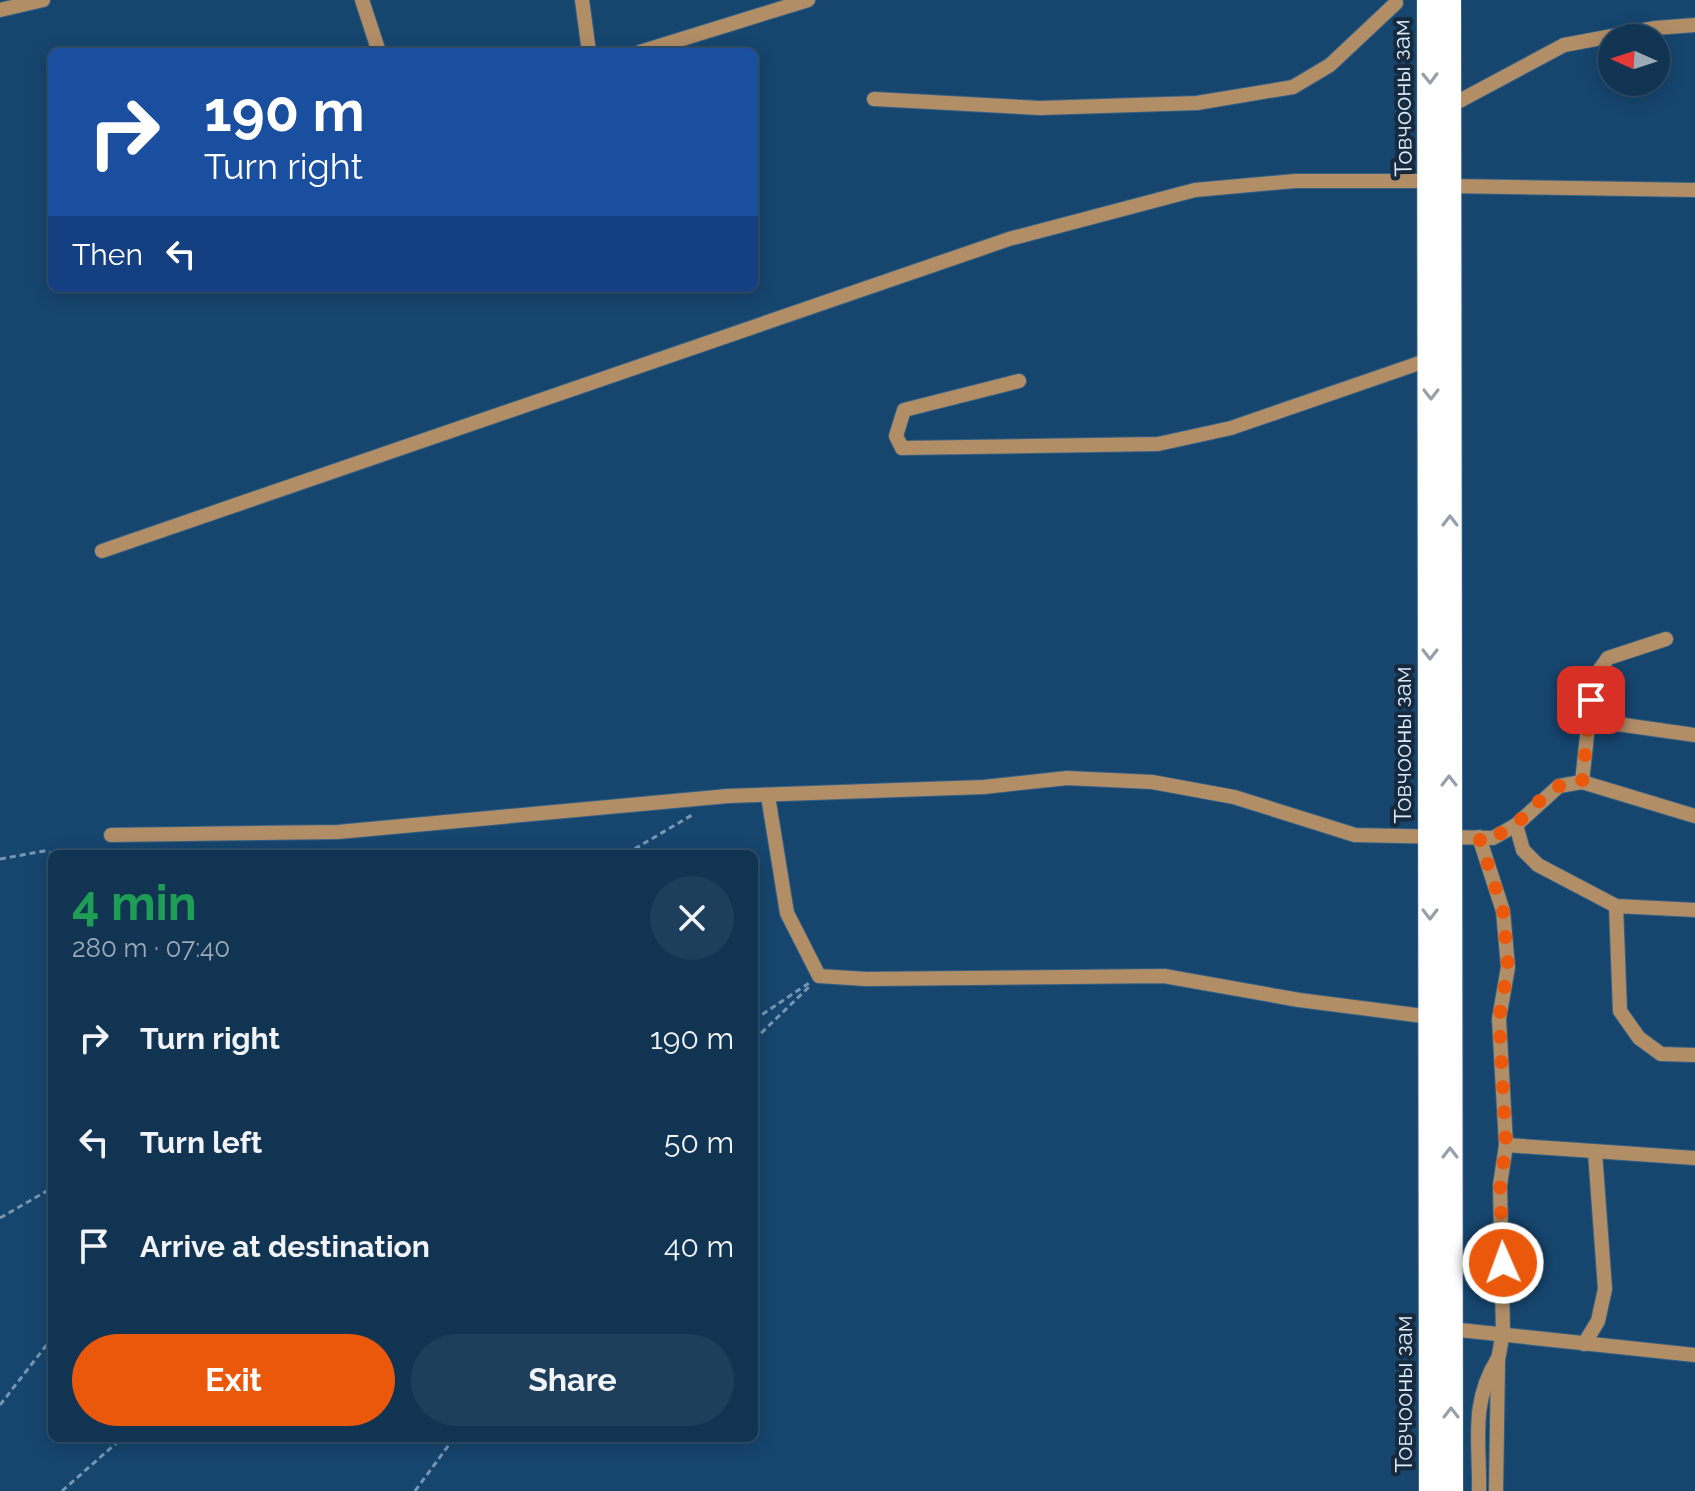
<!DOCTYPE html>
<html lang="en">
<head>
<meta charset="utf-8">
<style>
	:root { --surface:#103452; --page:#1e3f5c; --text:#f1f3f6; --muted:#9caab8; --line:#304f69; --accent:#ea580c }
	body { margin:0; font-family:Raleway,sans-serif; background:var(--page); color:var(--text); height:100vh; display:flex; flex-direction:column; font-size:30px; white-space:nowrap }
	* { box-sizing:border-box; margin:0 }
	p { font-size:26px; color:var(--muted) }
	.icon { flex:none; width:44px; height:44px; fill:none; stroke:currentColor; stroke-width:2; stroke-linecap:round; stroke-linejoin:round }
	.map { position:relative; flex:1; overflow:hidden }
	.side { position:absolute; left:48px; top:850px; width:710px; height:592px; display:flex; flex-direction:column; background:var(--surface); border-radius:12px; box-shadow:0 4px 20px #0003,0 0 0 2px var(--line) }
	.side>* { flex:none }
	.top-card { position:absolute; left:48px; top:48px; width:710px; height:244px; border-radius:12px; box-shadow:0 4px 20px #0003,0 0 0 2px var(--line); background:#1a4fa0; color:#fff; overflow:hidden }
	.needle { width:52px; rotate:273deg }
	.tools { position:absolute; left:1598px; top:24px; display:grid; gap:16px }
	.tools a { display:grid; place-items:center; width:72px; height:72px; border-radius:50%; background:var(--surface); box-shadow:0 4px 20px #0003,0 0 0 2px var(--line); font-size:40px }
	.pin { position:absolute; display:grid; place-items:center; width:68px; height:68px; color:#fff; margin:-34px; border-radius:16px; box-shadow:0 4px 12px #0006 }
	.me { position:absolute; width:88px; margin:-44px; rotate:358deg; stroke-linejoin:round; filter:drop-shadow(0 0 6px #0008) }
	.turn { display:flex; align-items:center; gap:28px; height:168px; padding:0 24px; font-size:36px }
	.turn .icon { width:104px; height:104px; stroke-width:2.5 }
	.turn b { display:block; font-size:56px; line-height:68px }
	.then { display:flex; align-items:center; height:76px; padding:0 24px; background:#0003; gap:16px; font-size:30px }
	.round { display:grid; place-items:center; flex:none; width:84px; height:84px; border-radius:42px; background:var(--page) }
	.overview { display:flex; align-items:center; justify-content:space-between; height:136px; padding:0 24px }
	h1 { font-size:48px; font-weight:700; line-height:60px; color:#1e9e55 }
	.cta { display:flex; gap:16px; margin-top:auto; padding:16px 24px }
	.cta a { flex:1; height:92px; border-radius:48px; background:var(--accent); color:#fff; font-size:32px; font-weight:700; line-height:92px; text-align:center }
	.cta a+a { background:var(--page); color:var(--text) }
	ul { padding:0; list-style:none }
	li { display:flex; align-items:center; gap:24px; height:104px; padding:0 24px }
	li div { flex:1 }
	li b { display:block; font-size:30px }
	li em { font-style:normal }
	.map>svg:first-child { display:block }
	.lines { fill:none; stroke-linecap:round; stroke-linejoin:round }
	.minor-casing { stroke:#366084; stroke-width:16 }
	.highway-casing { stroke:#366084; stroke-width:26 }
	.path { stroke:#7796b2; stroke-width:3; stroke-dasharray:6 4; stroke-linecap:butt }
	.minor { stroke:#b28e67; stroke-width:14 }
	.highway { stroke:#fff; stroke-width:24 }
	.oneway { stroke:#979fa8 }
	.route { stroke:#ea580c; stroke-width:14; stroke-dasharray:0 25.2 }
	.labels { text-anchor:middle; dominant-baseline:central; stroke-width:8; stroke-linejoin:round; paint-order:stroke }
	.street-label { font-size:24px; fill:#dcebfa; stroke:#172a3d }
</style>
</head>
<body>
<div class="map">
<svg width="1695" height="1491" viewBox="0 0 1695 1491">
	<rect width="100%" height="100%" fill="#16456e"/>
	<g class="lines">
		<defs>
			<g id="minor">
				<path d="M362,0L379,52"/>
				<path d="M582,0L589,52"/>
				<path d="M0,10L43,0"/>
				<path d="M640,52L808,0"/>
				<path d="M874,99L1040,108L1197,103L1293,87L1330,65L1396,3"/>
				<path d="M1450,106L1564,45L1655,28L1695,25"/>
				<path d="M1450,186L1695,190"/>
				<path d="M1019,381L904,410L896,436L902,448L1158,444L1231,428L1431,359"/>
				<path d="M102,551L1009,239L1195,190L1295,181H1431"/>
				<path d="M1589,720L1695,735"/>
				<path d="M1582,782L1593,679L1608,658L1666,639"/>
				<path d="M768,796L787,913L819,976L866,979L1164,976L1299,1000L1431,1017"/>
				<path d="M1516,825L1523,850L1538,865L1616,906L1695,910"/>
				<path d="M111,835L338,832L728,796L984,787L1067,778L1152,782L1234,797L1355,835L1493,838L1516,825L1559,786L1582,782L1695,816"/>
				<path d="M1479,837L1503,911L1508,967L1499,1019L1506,1145L1500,1185L1503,1332L1498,1360L1496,1491"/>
				<path d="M1616,906L1620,1011L1639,1038L1661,1054L1695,1055"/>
				<path d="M1506,1145L1695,1158"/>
				<path d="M1450,1329L1695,1355"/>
				<path d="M1584,1344L1598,1321L1605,1289L1595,1152"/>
				<path d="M1479,1491C1480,1442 1470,1404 1497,1360"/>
			</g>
			<g id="highway">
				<path d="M1429,0L1431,1491"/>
				<path d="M1449,0L1451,1491"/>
			</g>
		</defs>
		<use href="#minor" class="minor-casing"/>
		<use href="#highway" class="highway-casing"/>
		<g class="path">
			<path d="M626,854L692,815"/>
			<path d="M0,859L44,851L54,854"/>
			<path d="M754,1020L809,983"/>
			<path d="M754,1040L811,985"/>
			<path d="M0,1218L52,1188"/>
			<path d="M0,1405L52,1338"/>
			<path d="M62,1491L122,1438"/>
			<path d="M415,1491L454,1438"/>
		</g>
		<use href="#minor" class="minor"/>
		<use href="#highway" class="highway"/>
	</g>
	<defs><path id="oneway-chevron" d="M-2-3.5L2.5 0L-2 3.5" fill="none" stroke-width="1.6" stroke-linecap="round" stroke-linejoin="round" transform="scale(2)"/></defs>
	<g class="oneway">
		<use href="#oneway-chevron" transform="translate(1430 78) rotate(89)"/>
		<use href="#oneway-chevron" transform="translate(1431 394) rotate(90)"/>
		<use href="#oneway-chevron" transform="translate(1450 521) rotate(-90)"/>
		<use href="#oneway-chevron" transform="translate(1430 654) rotate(90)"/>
		<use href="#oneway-chevron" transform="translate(1449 781) rotate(-90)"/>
		<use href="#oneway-chevron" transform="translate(1430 914) rotate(90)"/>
		<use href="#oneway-chevron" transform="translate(1450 1153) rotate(-90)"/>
		<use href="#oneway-chevron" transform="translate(1451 1413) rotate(-90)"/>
	</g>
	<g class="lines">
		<path class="route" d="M1503,1263L1500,1185L1506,1145L1499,1019L1508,967L1503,911L1479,837C1515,839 1529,804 1557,787C1564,783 1575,783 1582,782L1591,700"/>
	</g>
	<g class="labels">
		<g class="street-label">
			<text transform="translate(1402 98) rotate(-91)">Товчооны зам</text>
			<text transform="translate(1402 745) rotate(-90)">Товчооны зам</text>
			<text transform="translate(1403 1394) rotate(-90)">Товчооны зам</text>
		</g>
	</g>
</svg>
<div class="tools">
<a><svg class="needle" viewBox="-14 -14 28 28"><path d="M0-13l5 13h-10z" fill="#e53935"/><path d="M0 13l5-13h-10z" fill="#9caab8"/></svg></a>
</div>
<div class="pin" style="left:1591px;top:700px;background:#d93025"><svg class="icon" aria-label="arrive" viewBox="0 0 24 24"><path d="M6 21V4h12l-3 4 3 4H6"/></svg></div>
<svg class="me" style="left:1503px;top:1263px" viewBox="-20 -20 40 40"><circle r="17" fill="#ea580c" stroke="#fff" stroke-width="3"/><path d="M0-11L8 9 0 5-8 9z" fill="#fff"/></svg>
<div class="top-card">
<div class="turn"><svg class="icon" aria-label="right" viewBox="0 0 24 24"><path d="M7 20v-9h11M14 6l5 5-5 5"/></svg><div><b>190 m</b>Turn right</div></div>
<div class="then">Then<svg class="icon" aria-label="left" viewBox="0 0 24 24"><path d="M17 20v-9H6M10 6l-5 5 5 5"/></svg></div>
</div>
<section class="side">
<div class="overview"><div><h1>4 min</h1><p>280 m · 07:40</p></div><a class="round"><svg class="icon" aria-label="close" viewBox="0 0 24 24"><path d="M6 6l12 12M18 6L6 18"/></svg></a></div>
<ul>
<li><svg class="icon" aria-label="right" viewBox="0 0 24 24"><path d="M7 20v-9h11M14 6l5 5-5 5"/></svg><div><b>Turn right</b></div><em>190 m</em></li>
<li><svg class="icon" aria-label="left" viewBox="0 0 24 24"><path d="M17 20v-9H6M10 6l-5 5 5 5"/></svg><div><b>Turn left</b></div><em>50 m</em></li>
<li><svg class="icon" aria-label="arrive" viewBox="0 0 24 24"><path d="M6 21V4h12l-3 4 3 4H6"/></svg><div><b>Arrive at destination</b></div><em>40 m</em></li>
</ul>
<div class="cta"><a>Exit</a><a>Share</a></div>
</section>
</div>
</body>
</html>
